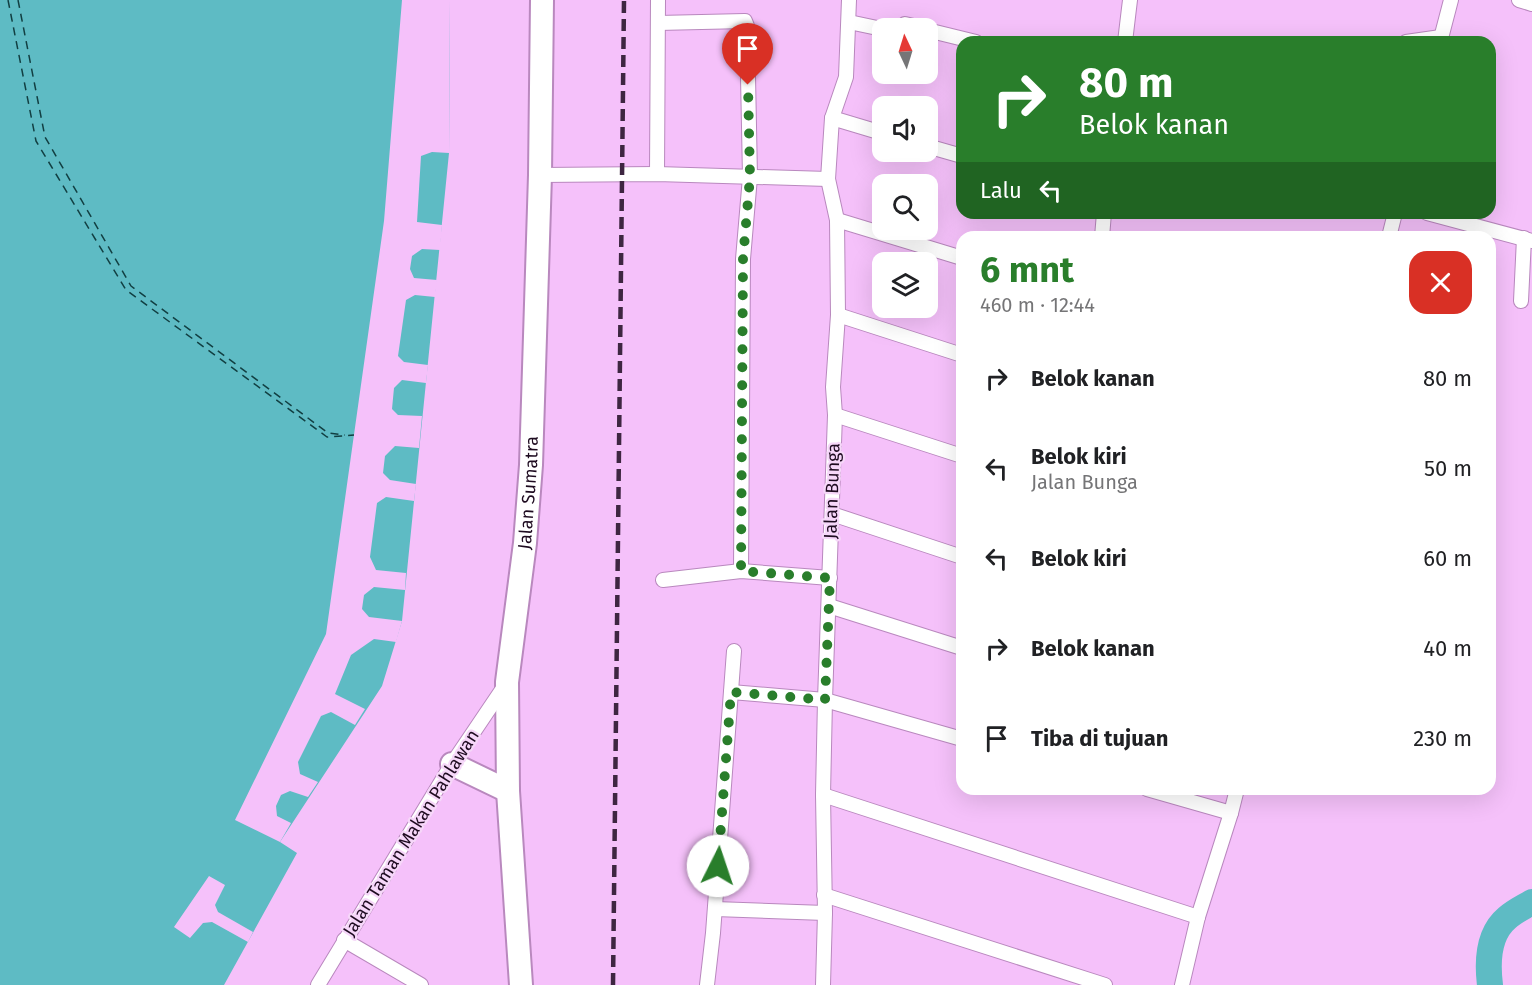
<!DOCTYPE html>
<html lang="id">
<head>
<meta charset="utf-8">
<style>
	:root { --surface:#fff; --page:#f6f6f6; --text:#202124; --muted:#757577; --accent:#297e2b }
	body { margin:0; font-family:"Fira Sans",sans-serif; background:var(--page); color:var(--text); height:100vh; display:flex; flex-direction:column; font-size:22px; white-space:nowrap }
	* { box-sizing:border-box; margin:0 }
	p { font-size:20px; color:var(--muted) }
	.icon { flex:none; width:33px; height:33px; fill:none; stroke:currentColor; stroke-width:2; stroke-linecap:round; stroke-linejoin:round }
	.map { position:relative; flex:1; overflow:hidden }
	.drawer { position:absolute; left:956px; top:231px; width:540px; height:564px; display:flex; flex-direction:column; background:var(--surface); border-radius:18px; box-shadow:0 6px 24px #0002 }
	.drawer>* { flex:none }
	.banner { position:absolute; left:956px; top:36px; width:540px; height:183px; border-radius:18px; box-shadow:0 6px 24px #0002; background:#297e2b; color:#fff; overflow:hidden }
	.needle { width:39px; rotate:356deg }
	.buttons { position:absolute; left:872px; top:18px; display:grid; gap:12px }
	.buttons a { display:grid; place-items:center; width:66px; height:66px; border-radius:12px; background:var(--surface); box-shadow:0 6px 24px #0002; font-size:30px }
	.pin { position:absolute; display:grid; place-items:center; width:51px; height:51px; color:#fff; margin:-62px -26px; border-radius:50% 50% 50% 0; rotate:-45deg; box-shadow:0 0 6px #0007 }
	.pin .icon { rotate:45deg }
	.me { position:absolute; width:66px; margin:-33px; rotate:4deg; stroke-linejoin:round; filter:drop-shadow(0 0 4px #0008) }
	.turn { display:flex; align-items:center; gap:21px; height:126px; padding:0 24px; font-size:27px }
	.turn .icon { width:78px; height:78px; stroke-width:2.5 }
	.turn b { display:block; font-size:42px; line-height:51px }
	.then { display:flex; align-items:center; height:57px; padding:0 24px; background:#0003; gap:12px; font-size:22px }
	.round { display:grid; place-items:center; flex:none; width:63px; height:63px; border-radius:18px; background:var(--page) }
	.head { display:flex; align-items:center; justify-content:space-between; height:102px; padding:0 24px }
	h1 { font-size:36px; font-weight:700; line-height:45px; color:var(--accent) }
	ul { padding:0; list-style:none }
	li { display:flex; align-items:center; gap:18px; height:90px; padding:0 24px }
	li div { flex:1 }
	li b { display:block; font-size:22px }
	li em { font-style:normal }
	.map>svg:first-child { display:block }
	.water { fill:#5ebbc4 }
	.pier { fill:#f5c1fa }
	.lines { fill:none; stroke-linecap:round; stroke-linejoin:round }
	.river { stroke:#5ebbc4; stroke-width:26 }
	.ferry { stroke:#123f42; stroke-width:1.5; stroke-dasharray:8 6; stroke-linecap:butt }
	.minor-casing { stroke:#b988be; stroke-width:16 }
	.trunk-casing { stroke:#b988be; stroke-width:26 }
	.minor { stroke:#fff; stroke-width:14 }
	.trunk { stroke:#fff; stroke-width:22 }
	.rail { stroke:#3e2641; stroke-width:4.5; stroke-dasharray:12 6; stroke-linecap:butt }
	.route { stroke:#297e2b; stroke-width:10; stroke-dasharray:0 18 }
	.labels { text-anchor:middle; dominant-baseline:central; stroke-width:4.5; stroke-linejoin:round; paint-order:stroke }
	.street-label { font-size:18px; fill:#1e0b20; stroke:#f6d7f9 }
</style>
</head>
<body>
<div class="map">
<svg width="1532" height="985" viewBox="0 0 1532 985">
	<rect width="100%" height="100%" fill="#f5c1fa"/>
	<path class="water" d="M0,0H450L449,153L402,621L382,686L280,842L297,853L224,985H0Z"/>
	<g class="pier">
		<path d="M402,0H450L449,153L432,152L421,156L417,222L442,225L440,250L422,249L412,256L410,269L414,278L437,280L435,297L415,295L406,300L398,356L404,362L428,365L426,383L402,380L394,388L392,409L398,415L422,416L419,448L395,446L385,456L383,473L390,480L416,484L414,501L386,497L377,503L370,557L376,570L406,573L405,590L374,587L364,595L362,609L369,617L402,621L396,642L374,639L351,655L335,694L365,709L355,725L331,712L321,716L298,762L300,774L318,782L308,797L290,791L281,795L276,806L277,816L291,823L280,842L235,820L326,634L384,221Z"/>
		<path d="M209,876L225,885L215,905L218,912L253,932L248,942L212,922L203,923L190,938L174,927Z"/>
	</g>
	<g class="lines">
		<path class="river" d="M1490,985C1487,961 1488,934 1507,918C1515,911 1524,907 1532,902"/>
		<g class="ferry">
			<path d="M8,0L36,141L126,290L327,437L354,435"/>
			<path d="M18,0L45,137L131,286L328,433L345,435"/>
		</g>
		<defs>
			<g id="minor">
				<path d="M1519,0L1532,4"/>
				<path d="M849,22L882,29"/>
				<path d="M658,23L745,21L747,26L750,177L743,259L741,571"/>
				<path d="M902,28L905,24L922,28"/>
				<path d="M927,30L976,42"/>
				<path d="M1125,42L1130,0"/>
				<path d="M1406,42L1441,37"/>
				<path d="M1440,42L1451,0"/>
				<path d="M832,118L882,133"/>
				<path d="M927,146L962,156"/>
				<path d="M657,174L658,0"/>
				<path d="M540,175L657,174L828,179"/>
				<path d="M1427,213L1532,241"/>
				<path d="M837,220L962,258"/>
				<path d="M1102,237L1104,213"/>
				<path d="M1389,237L1395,213"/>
				<path d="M1521,301L1524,238"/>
				<path d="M838,315L962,355"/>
				<path d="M835,415L962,456"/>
				<path d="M832,514L962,557"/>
				<path d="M663,580L741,571L830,578"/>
				<path d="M829,606L962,648"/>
				<path d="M731,692L825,700L962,739"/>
				<path d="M1147,789L1231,813"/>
				<path d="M823,795L1198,917"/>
				<path d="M824,895L1105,985"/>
				<path d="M715,909L825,913"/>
				<path d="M344,940L421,985"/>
				<path d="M318,985L452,764L506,684"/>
				<path d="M707,985L713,933L734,651"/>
				<path d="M823,985L825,913L823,795L825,700L835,415L833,387L838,315L837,220L828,179L832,118L846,77L849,0"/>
				<path d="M1182,985L1198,917L1231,813L1237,789"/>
			</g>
			<g id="trunk">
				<path d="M452,764L508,791"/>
				<path id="s1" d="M521,985L508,791L507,682L525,543L531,465L540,175L542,0"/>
			</g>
		</defs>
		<use href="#minor" class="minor-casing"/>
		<use href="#trunk" class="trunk-casing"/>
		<use href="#minor" class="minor"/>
		<use href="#trunk" class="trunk"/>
		<path class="rail" d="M613,985L624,0"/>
	</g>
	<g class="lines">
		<path class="route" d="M718,866L731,692L825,700L830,578L741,571L743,259L750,177L748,85"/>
	</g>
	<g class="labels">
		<g class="street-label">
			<text transform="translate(832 491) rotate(-88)">Jalan Bunga</text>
			<text stroke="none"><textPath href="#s1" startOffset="494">Jalan Sumatra</textPath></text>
			<text transform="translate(411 833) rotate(-58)">Jalan Taman Makan Pahlawan</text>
		</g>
	</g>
</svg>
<div class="buttons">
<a><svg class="needle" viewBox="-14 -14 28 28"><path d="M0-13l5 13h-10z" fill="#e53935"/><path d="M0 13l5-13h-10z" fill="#757577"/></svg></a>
<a><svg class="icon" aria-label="sound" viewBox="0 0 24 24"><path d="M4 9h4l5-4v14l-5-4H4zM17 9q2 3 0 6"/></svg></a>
<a><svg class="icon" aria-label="search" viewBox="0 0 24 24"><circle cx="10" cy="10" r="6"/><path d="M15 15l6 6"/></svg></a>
<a><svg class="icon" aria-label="layers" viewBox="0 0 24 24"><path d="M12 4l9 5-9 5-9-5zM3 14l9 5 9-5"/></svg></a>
</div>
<div class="pin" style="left:748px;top:85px;background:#d93025"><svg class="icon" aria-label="arrive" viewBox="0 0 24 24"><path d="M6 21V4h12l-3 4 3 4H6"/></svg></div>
<svg class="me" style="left:718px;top:866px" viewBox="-20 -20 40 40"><circle r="19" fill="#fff"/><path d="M0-13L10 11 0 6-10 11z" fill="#297e2b"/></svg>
<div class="banner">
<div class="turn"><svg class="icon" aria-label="right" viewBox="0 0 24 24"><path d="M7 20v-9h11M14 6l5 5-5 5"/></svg><div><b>80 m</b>Belok kanan</div></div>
<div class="then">Lalu<svg class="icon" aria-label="left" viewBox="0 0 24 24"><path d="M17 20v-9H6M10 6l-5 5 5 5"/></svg></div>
</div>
<section class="drawer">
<div class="head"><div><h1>6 mnt</h1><p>460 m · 12:44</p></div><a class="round" style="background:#d93025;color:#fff"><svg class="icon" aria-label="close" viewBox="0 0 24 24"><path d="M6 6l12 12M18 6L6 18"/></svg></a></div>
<ul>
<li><svg class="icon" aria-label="right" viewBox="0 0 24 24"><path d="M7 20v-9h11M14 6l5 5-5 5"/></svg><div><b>Belok kanan</b></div><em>80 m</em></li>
<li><svg class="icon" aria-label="left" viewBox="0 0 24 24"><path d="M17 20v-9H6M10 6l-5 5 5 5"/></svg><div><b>Belok kiri</b><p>Jalan Bunga</p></div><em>50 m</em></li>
<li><svg class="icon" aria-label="left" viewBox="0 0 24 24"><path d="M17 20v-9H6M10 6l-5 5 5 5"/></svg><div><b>Belok kiri</b></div><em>60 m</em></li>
<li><svg class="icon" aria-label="right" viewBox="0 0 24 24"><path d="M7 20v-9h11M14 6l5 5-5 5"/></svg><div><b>Belok kanan</b></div><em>40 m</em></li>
<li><svg class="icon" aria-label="arrive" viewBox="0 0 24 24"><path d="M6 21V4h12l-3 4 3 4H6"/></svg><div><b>Tiba di tujuan</b></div><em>230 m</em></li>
</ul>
</section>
</div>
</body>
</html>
